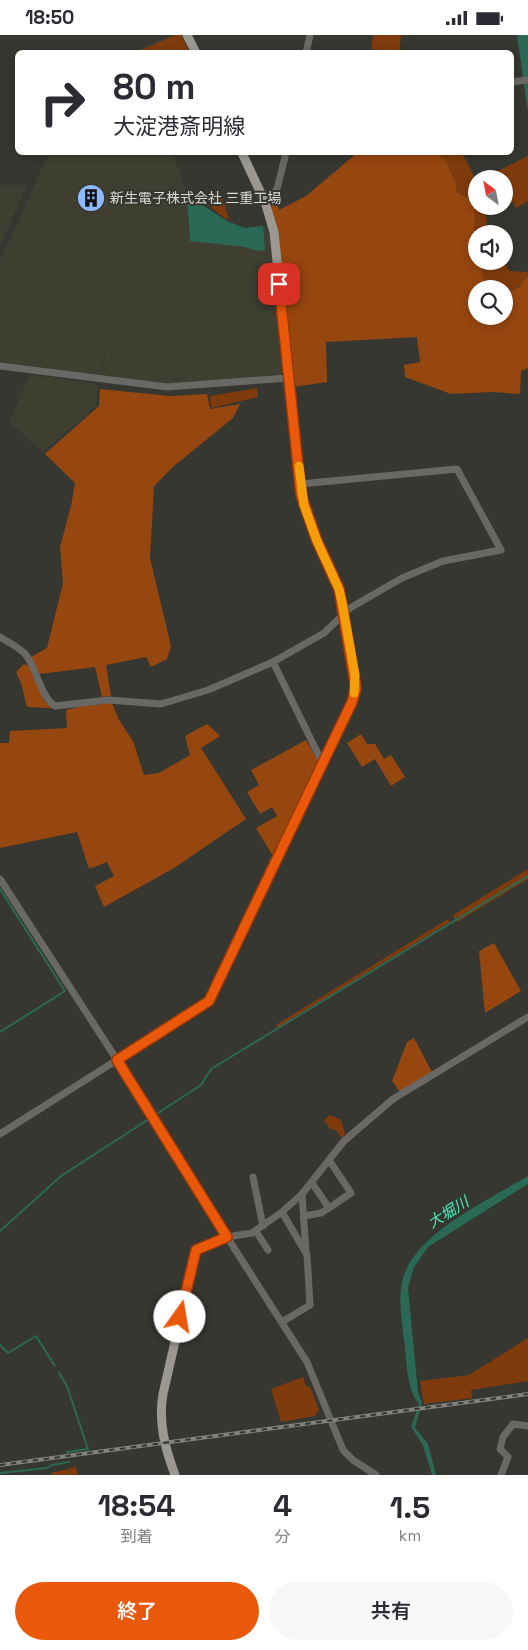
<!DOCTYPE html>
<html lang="ja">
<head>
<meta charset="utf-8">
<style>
	:root { --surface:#fff; --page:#f7f7f7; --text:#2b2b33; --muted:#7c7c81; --accent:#ea580c }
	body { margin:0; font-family:"Space Grotesk","Noto Sans JP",sans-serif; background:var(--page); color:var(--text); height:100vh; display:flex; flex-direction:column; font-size:19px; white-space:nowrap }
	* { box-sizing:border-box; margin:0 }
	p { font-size:16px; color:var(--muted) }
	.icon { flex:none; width:28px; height:28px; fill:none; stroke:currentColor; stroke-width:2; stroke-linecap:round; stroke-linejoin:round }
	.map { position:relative; height:1440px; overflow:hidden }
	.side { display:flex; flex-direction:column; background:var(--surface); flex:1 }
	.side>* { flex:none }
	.top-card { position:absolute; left:15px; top:15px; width:499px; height:105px; border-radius:8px; box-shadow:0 2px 8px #0003; background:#fff; color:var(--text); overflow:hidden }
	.needle { width:32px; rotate:328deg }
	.tools { position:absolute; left:468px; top:135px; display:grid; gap:10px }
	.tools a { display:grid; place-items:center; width:45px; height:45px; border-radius:50%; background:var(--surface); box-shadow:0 2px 8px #0003; font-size:25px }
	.pin { position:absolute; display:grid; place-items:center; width:42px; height:42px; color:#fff; margin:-21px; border-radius:10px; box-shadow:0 2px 8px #0006 }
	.me { position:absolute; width:55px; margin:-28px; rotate:13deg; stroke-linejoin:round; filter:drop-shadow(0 0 4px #0008) }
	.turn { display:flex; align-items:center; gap:18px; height:105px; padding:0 15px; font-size:22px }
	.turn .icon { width:65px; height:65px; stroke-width:2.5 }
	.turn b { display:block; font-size:35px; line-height:42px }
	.eta { display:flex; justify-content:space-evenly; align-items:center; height:85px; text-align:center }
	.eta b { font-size:30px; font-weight:600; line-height:35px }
	.action { display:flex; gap:10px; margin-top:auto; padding:10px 15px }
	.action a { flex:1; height:58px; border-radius:30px; background:var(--accent); color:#fff; font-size:20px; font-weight:600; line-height:58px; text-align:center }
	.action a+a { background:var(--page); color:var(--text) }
	.status { display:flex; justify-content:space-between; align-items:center; height:35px; padding:0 25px; background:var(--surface); direction:ltr }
	.status svg { height:14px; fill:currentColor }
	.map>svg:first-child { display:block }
	.built { fill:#3e3e31 }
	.green { fill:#7f3b0c }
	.forest { fill:#96460f }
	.water { fill:#296955 }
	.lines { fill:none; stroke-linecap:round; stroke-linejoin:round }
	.stream { stroke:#296955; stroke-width:2 }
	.minor { stroke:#6a6865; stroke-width:7 }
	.major { stroke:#9b9892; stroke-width:9 }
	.rail-casing { stroke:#83837e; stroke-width:4 }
	.rail { stroke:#373731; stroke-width:2; stroke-dasharray:5.5; stroke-linecap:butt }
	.route-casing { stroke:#983908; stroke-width:12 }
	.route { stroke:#ea580c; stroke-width:9 }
	.slow { stroke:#f59e0b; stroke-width:9 }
	.labels { text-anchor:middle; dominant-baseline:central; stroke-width:4; stroke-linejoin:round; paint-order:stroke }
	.poi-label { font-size:14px; fill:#dadbd6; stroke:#373731; text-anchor:start }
	.water-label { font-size:15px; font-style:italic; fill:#43edbc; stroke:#373731 }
</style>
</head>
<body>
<div class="status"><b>18:50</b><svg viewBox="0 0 49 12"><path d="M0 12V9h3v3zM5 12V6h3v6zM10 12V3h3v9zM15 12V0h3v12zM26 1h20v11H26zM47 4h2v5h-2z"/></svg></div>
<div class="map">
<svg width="528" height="1440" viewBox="0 0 528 1440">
	<rect width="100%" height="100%" fill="#373731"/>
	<g class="built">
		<path d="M171,0H184L192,18H131Z"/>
		<path d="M49,118H173L187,160L227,186L245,193L269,190L283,337L280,341L192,349H157L102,341L107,304L101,341L0,327V226Z"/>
		<path d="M0,150H27L0,210Z"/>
		<path d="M30,340L98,349L96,371L43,417L9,387Z"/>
	</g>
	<g class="green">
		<path d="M176,0H181L189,17H136Z"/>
		<path d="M373,0H401L399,17L371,14Z"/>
		<path d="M438,118H462L476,145L469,149L476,163V171H481L487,184L486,192L488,195L493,194L495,199H477L474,185V166L457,158L456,149L447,127Z"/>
		<path d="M528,121V166L516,173L513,167L487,180L483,171H504V144H482Z"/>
		<path d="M221,159L229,184H226L212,173L209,162Z"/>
		<path d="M504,225L509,236L528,237C526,250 514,254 504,258V254H489L483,243L482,226Z"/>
		<path d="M257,353L258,362L211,373L210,361Z"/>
		<path d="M528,834V844L457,887L453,880Z"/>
		<path d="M448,884L450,887L277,993L276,990Z"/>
		<path d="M330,1080L341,1085L345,1099L342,1103L336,1095L330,1094L324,1085Z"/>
		<path d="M528,1303V1346L471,1355L472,1363L424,1369L420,1346L469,1340Z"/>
		<path d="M303,1342L306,1351L310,1352L319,1375L315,1381L281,1387L271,1354Z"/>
		<path d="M76,1432L78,1440H52L51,1438Z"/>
	</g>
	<g class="forest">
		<path d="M357,118H438L447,127L456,149L457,158L474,166L476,226H482L483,243L489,254H476V281H504V258L519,252L528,240V333L521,336L520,359L491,357L451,359L405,342L404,330L420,327L417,302L326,307L327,347L293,352L276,187C273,179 268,170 275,162L279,175L306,161Z"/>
		<path d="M100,354L170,361L207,359L210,374L240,369L233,383L174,431L154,451L150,523L171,611L167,624L151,632L146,622L106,630L111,661L102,662L95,632L40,639L36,643L43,664L51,673L27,672L21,648L16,637L24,629L31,632V622L47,613L63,548L60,512L71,471L75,448L45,419L99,371Z"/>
		<path d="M112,668L119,685L133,706L144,740L159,738L190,720L185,701L207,689L220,701L201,713L246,784L174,833L104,872L95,851L114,841L107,827L89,834L77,797L0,813V708H9L10,696L67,693L66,675L83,671Z"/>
		<path d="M361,699L367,709H375L384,724L391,720L405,742L391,751L375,724L362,732L347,708Z"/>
		<path d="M306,705L319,728L274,823L256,793L277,781L272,772L260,779L247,757L259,750L251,735Z"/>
		<path d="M494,908L521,956L485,978L479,916Z"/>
		<path d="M414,1003L432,1037L400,1057L392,1046L407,1007Z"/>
	</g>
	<g class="water">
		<path d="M517,0H528V76L527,70Z"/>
		<path d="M187,160L227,186L245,193L263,191L265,215L258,216L245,212L190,206Z"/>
		<path d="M528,1141V1149L428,1212L414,1232L408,1253L418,1358L422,1367L415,1393L428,1409L436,1440H432L423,1410L411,1392L419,1369C406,1353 407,1326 404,1304C402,1286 398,1266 402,1248C410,1200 489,1165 528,1141Z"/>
	</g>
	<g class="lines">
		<g class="stream">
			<path d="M0,854L65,956L0,997"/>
			<path d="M158,1078L201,1050L211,1034L528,841"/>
			<path d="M0,1196L61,1141L149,1084"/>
			<path d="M0,1310L8,1318L36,1301L55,1331"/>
			<path d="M59,1338L67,1351L88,1414L67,1417"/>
			<path d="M0,1438L47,1433L52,1430L69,1427"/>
		</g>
		<g class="minor">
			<path d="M306,18L310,0"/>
			<path d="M511,47L528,45"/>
			<path d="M265,167L277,154L286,118"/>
			<path d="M0,331L167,352L288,343"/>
			<path d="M0,602C8,607 20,613 26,620C36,633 42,664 55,671L108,665L161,669L208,655L273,627L324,598L350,573L402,543L443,526L501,515L457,434L300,449"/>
			<path d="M273,627L322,727"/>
			<path d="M0,844L117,1025L0,1099"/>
			<path d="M253,1142L263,1191"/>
			<path d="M312,1148L329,1173L351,1158L329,1125"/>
			<path d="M302,1159L306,1217"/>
			<path d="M304,1181L321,1178L329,1173"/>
			<path d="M256,1196L268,1215"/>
			<path d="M282,1287L310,1270L307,1220L282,1177"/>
			<path d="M376,1440L353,1425L343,1415L307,1327L227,1202L252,1198L282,1177L302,1159L344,1106L393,1064L528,982"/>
			<path d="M501,1440L508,1422L500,1414L503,1402L513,1389L528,1391"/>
		</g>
		<g class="major">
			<path d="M187,0L196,18"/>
			<path d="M175,1440C165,1413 158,1387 163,1359L196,1215L227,1202L117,1025L209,966L352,667L356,653L339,554L317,506L301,460L274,197L265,167L242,118"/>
		</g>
		<defs>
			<path id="rail" d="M0,1430L528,1359"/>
		</defs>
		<use href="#rail" class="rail-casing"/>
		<use href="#rail" class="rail"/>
	</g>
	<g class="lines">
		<defs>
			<path id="route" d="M180,1282L196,1215L227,1202L117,1025L209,966L352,667L356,653L339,554L317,506L301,460L279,249"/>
		</defs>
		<use href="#route" class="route-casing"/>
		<use href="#route" class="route"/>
		<path class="slow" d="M299,431L304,470L317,506L339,554L342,567L355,640L354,658"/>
	</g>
	<defs>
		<symbol id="building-disc" viewBox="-11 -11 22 22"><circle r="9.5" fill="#8eb9fc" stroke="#373731"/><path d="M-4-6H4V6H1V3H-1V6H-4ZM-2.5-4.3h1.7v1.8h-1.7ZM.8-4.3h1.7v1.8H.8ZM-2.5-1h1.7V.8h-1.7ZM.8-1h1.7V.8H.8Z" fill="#111"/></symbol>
	</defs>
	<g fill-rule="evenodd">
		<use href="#building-disc" x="75" y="147" width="32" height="32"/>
	</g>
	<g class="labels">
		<g class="poi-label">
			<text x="110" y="163">新生電子株式会社 三重工場</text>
		</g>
		<g class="water-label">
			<text transform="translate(448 1177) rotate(-32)">大堀川</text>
		</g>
	</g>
</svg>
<div class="tools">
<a><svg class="needle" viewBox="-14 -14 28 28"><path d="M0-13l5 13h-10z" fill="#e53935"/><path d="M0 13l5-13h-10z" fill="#7c7c81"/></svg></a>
<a><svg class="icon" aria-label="sound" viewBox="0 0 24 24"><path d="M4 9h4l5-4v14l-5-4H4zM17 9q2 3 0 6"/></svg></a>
<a><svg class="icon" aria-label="search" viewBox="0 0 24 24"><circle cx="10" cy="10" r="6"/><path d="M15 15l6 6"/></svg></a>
</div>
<div class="pin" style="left:279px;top:249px;background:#d93025"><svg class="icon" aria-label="arrive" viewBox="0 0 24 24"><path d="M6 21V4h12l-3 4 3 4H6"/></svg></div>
<svg class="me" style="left:180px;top:1282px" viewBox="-20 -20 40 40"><circle r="19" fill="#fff"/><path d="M0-13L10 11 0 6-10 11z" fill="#ea580c"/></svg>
<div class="top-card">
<div class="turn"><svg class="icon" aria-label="right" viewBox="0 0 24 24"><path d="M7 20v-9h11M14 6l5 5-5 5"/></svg><div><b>80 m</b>大淀港斎明線</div></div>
</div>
</div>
<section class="side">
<div class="eta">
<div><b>18:54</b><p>到着</p></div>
<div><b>4</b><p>分</p></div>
<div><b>1.5</b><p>km</p></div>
</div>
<div class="action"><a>終了</a><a>共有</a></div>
</section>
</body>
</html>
